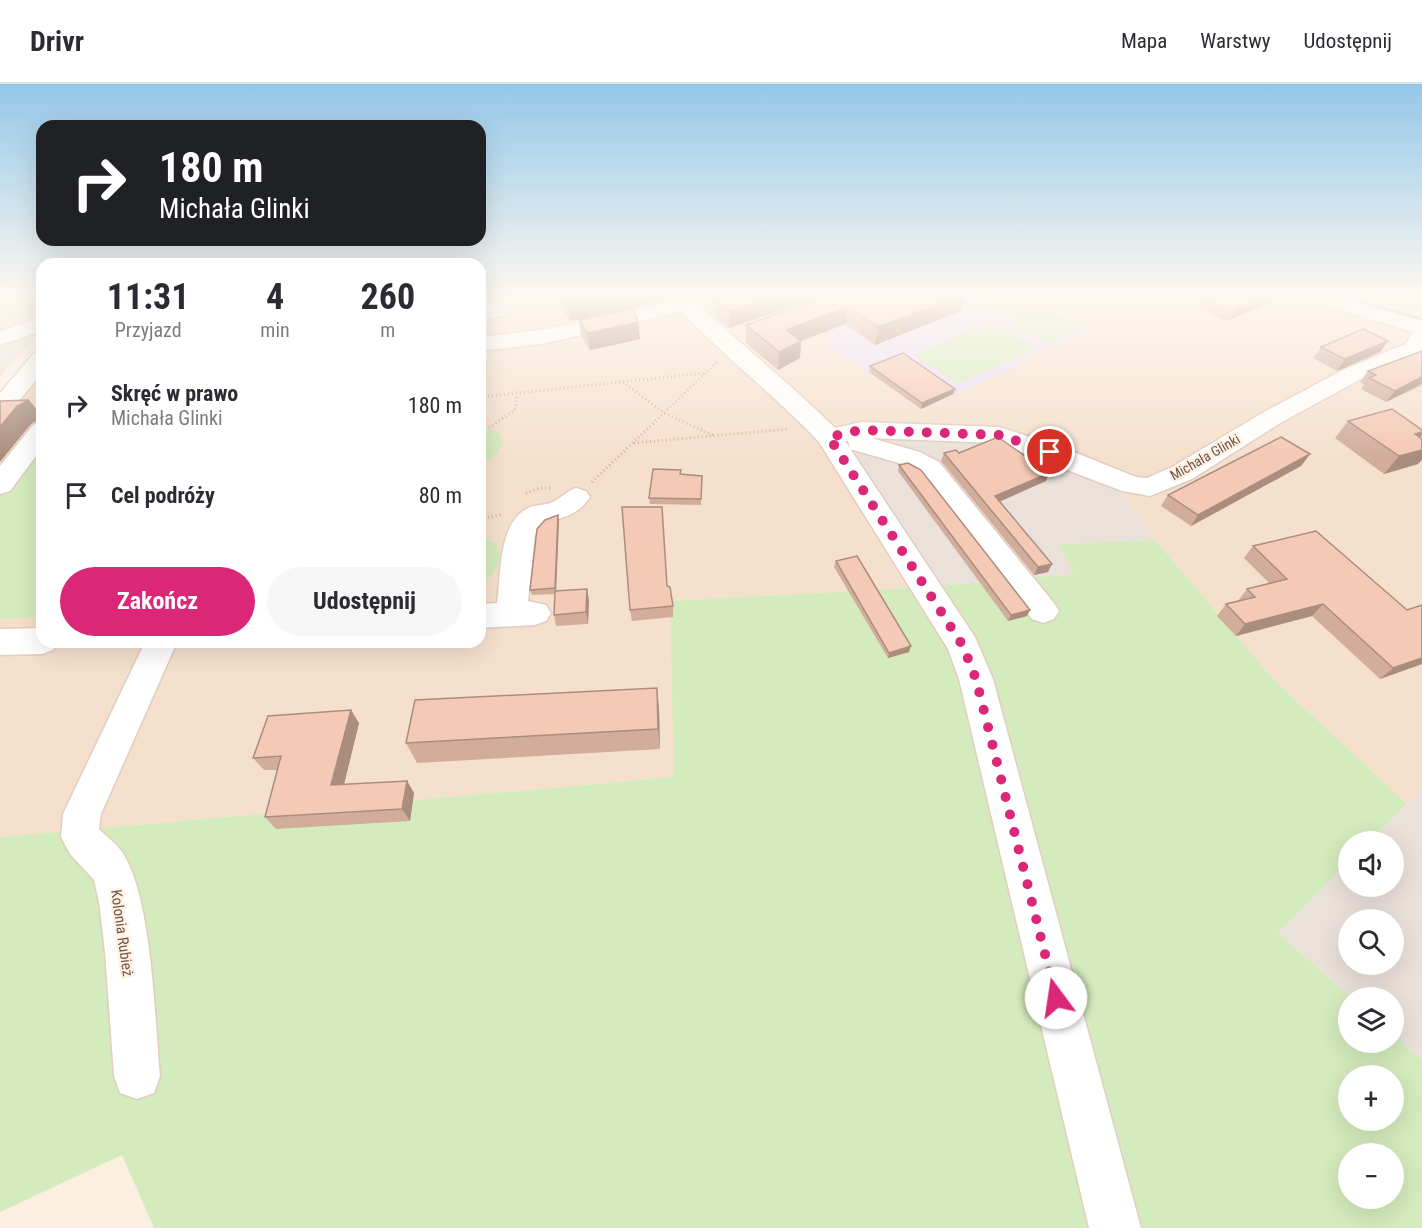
<!DOCTYPE html>
<html lang="pl">
<head>
<meta charset="utf-8">
<style>
	:root { --surface:#fff; --page:#f7f7f7; --text:#2b2b33; --muted:#7c7c81; --line:#e1e1e2; --accent:#db2777 }
	body { margin:0; font-family:"Roboto Condensed",sans-serif; background:var(--page); color:var(--text); height:100vh; display:flex; flex-direction:column; font-size:22px; white-space:nowrap }
	* { box-sizing:border-box; margin:0 }
	p { font-size:20px; color:var(--muted) }
	.icon { flex:none; width:33px; height:33px; fill:none; stroke:currentColor; stroke-width:2; stroke-linecap:round; stroke-linejoin:round }
	.map { position:relative; flex:1; overflow:hidden }
	.details { position:absolute; left:36px; top:174px; width:450px; height:390px; display:flex; flex-direction:column; background:var(--surface); border-radius:18px; box-shadow:0 6px 24px #0002 }
	.details>* { flex:none }
	.top-card { position:absolute; left:36px; top:36px; width:450px; height:126px; border-radius:18px; box-shadow:0 6px 24px #0002; background:#202124; color:#fff; overflow:hidden }
	.buttons { position:absolute; left:1338px; top:747px; display:grid; gap:12px }
	.buttons a { display:grid; place-items:center; width:66px; height:66px; border-radius:50%; background:var(--surface); box-shadow:0 6px 24px #0002; font-size:30px }
	.pin { position:absolute; display:grid; place-items:center; width:51px; height:51px; color:#fff; margin:-26px; border:3px solid #fff; border-radius:50%; box-shadow:0 2px 6px #0007 }
	.me { position:absolute; width:66px; margin:-33px; rotate:346deg; stroke-linejoin:round; filter:drop-shadow(0 0 4px #0008) }
	.turn { display:flex; align-items:center; gap:21px; height:126px; padding:0 24px; font-size:27px }
	.turn .icon { width:78px; height:78px; stroke-width:2.5 }
	.turn b { display:block; font-size:42px; line-height:51px }
	.eta { display:flex; justify-content:space-evenly; align-items:center; height:102px; text-align:center }
	.eta b { font-size:36px; font-weight:700; line-height:42px }
	.primary-button { display:flex; gap:12px; margin-top:auto; padding:12px 24px }
	.primary-button a { flex:1; height:69px; border-radius:36px; background:var(--accent); color:#fff; font-size:24px; font-weight:700; line-height:69px; text-align:center }
	.primary-button a+a { background:var(--page); color:var(--text) }
	ul { padding:0; list-style:none }
	li { display:flex; align-items:center; gap:18px; height:90px; padding:0 24px }
	li div { flex:1 }
	li b { display:block; font-size:22px }
	li em { font-style:normal }
	header { display:flex; align-items:center; gap:36px; box-sizing:border-box; height:84px; padding:0 30px; background:var(--surface); border-bottom:2px solid var(--line) }
	header strong { font-size:28px }
	nav { display:flex; gap:33px; margin-inline-start:auto; font-size:21px }
	.map>svg:first-child { display:block }
	.residential { fill:#f5e0cd }
	.industrial { fill:#ebe1db; fill-rule:evenodd }
	.education { fill:#ecdcf9 }
	.green { fill:#d4ebbd; fill-rule:evenodd }
	.lines { fill:none; stroke-linecap:round; stroke-linejoin:round }
	.minor-casing { stroke:#e4ccbe; stroke-width:3 }
	.path { stroke:#d9ac99; stroke-width:3; stroke-dasharray:1 3; stroke-linecap:butt }
	.minor { fill:#fff; fill-rule:evenodd }
	.tram { stroke:#b09ec6; stroke-width:1.5 }
	.wall { fill:#d2ad9c }
	.shaded-wall { fill:#ab8d7f }
	.building { fill:#f4c9b5; stroke:#ab8d7f; stroke-width:1.5 }
	.route { stroke:#db2777; stroke-width:10; stroke-dasharray:0 18 }
	.labels { text-anchor:middle; dominant-baseline:central; stroke-width:5; stroke-linejoin:round; paint-order:stroke }
	.far-street-label { font-size:14px; fill:#755246; stroke:#fff3e6 }
	.street-label { font-size:15px; fill:#755246; stroke:#fff3e6 }
</style>
</head>
<body>
<header>
<strong>Drivr</strong>
<nav><a>Mapa</a><a>Warstwy</a><a>Udostępnij</a></nav>
</header>
<div class="map">
<svg width="1422" height="1144" viewBox="0 0 1422 1144">
	<rect width="100%" height="100%" fill="#fdefdf"/>
	<path class="residential" d="M480,212H1315L1390,234L1411,212H1422V706L1407,720L1274,596L1155,456L1107,391L926,503L671,517L674,693L0,753V333L42,282V558H480Z"/>
	<g class="industrial">
		<path d="M0,212H42V246L0,293Z"/>
		<path d="M999,351L1107,391L1155,456L1059,460L1075,490L926,503L829,353Z"/>
		<path d="M1422,706V977L1394,952V914L1350,913L1278,849L1348,778V802H1394V758L1369,757ZM1348,836H1394V880H1348Z"/>
	</g>
	<path class="education" d="M964,212L1000,235L1040,218L1094,244L1025,274L1016,283L921,325L869,288L826,262L836,257L807,236Z"/>
	<g class="green">
		<path d="M1320,212H1399L1373,227Z"/>
		<path d="M1039,221L1085,243L1045,261L1003,236Z"/>
		<path d="M992,237L1038,265L957,300L913,271Z"/>
		<path d="M480,342L498,348L503,360L494,373L480,380Z"/>
		<path d="M42,358V533L0,535V414Z"/>
		<path d="M480,452L497,460L501,475L492,491L480,499Z"/>
		<path d="M1155,456L1274,596L1407,720L1369,757L1348,758V778L1278,849L1350,913L1348,958H1394V952L1422,977V1144H154L122,1071L0,1128V753L674,693L670,517L926,503L1074,490L1059,460ZM1348,992H1394V1036H1348ZM1348,1070H1394V1114H1348Z"/>
	</g>
	<g class="lines">
		<defs>
			<g id="minor">
				<path d="M483,212H503L506,227L503,232L480,235V223L484,222Z"/>
				<path d="M668,212H690C736,258 788,297 835,344L861,338L999,343L1059,362L1136,393L1147,394L1172,383L1264,328L1345,285L1406,260L1413,248L1308,216L1305,212H1336L1422,237V270L1361,295L1282,338L1192,395L1150,412L1122,407L996,359L871,354L920,368L939,378L1054,519L1059,527L1054,535L1043,539L1032,535L921,390L902,380L850,365L848,357H845L975,553L993,595L1141,1144H1089L959,595L948,565L819,358C775,312 725,273 681,227L547,259L480,267V253L547,245L671,217Z"/>
				<path d="M42,233V247L0,261V247Z"/>
				<path d="M42,267V289L9,329L0,331V309L34,269Z"/>
				<path d="M42,338V364L10,407L0,410V382L33,341Z"/>
				<path d="M576,404L586,407L590,413C571,442 546,429 535,451L528,517L546,521L551,529L546,537L535,541L480,544V520L497,519C501,491 498,441 526,425C534,420 544,422 553,418C562,414 566,407 576,404Z"/>
				<path d="M42,544V558H58L53,566L42,570L0,571V545Z"/>
				<path d="M145,558H177L101,730L99,745C107,753 118,761 124,771C152,817 155,936 160,992L154,1009L137,1015L120,1009L114,992L105,868L99,818L94,796L70,770L61,753L63,730Z"/>
			</g>
		</defs>
		<use href="#minor" class="minor-casing"/>
		<g class="path">
			<path d="M623,298L664,329L715,352"/>
			<path d="M480,313L706,289"/>
			<path d="M489,344L515,326L517,310"/>
			<path d="M634,359L788,345"/>
			<path d="M592,398L717,278"/>
			<path d="M526,409L540,404H551"/>
			<path d="M480,435L503,430"/>
		</g>
		<use href="#minor" class="minor"/>
		<path class="tram" d="M1343,212L1422,235"/>
	</g>
	<g class="wall">
		<path d="M561,212H668L667,215L570,237L563,226Z"/>
		<path d="M823,212L729,244L715,233V215Z"/>
		<path d="M828,212H965L961,227L875,261L845,240L801,257L800,274L778,286L746,259V241Z"/>
		<path d="M1201,214L1277,215L1230,236H1223L1196,223Z"/>
		<path d="M579,236L638,238L640,255L590,266L581,253Z"/>
		<path d="M1388,257L1380,268L1337,287L1313,274L1321,263Z"/>
		<path d="M1422,267V301L1386,318L1361,305L1364,301L1360,298L1368,287Z"/>
		<path d="M870,282L955,305L953,310L921,325L869,288Z"/>
		<path d="M1348,337L1422,346V351L1420,353L1418,380L1384,390L1335,354Z"/>
		<path d="M944,369H959L1049,389L1046,397L1000,417L1048,488L1034,491L941,377Z"/>
		<path d="M1310,370L1301,382L1191,442L1161,422L1168,411Z"/>
		<path d="M899,381L1027,532L1008,537L898,387Z"/>
		<path d="M681,386V391L702,392L701,421L650,420L649,414Z"/>
		<path d="M558,431L559,437L556,507L587,505L589,517L588,540L556,542L554,531L555,510L532,511L530,506Z"/>
		<path d="M1253,462L1407,526L1422,521V580L1380,595L1312,532L1236,552L1217,532L1226,520L1238,517L1247,505L1269,499L1244,474Z"/>
		<path d="M836,477L911,562L909,568L888,574L834,483Z"/>
		<path d="M667,502L673,522V533L632,537L630,526Z"/>
		<path d="M657,604L659,625L660,665L417,679L406,659Z"/>
		<path d="M359,639L344,700L407,697L414,709L410,737L276,745L265,733L277,686H264L253,674Z"/>
	</g>
	<g class="shaded-wall">
		<path d="M585,212H668L667,215L570,237L567,216Z"/>
		<path d="M775,212H823L729,244L730,227Z"/>
		<path d="M961,212H965L961,227L875,261L878,243Z"/>
		<path d="M1268,212H1279L1277,215L1230,236L1236,226Z"/>
		<path d="M847,223L845,240L801,257L800,274L778,286L779,268L786,246Z"/>
		<path d="M638,238L640,255L590,266L587,249Z"/>
		<path d="M1388,257L1380,268L1337,287L1345,275Z"/>
		<path d="M1422,293L1421,300L1386,318L1395,307Z"/>
		<path d="M955,305L953,310L921,325L922,319Z"/>
		<path d="M29,316L42,332V334L31,340L0,378V343L17,322Z"/>
		<path d="M1422,348V351L1410,365L1415,350Z"/>
		<path d="M1422,366V376L1418,380L1384,390L1399,372Z"/>
		<path d="M1310,370L1301,382L1191,442L1198,431Z"/>
		<path d="M1049,389L1046,397L992,421L995,412Z"/>
		<path d="M558,431L559,437L556,510L555,504Z"/>
		<path d="M1052,480L1048,488L1034,491L1038,483Z"/>
		<path d="M587,505L589,517L588,540L586,528Z"/>
		<path d="M1323,520L1312,532L1236,552L1245,540Z"/>
		<path d="M1030,526L1027,532L1008,537L1011,531Z"/>
		<path d="M911,562L909,568L888,574L889,569Z"/>
		<path d="M1422,574V580L1380,595L1393,584Z"/>
		<path d="M657,604L659,625L660,665L658,645Z"/>
		<path d="M351,626L359,639L341,713L331,701Z"/>
		<path d="M407,697L414,709L410,737L402,725Z"/>
	</g>
	<g class="building">
		<path d="M564,212H585L567,216Z"/>
		<path d="M726,212H775L730,227L715,215Z"/>
		<path d="M828,212H961L878,243L847,223L786,246L801,257L779,268L746,241Z"/>
		<path d="M1205,212H1268L1236,226H1228L1201,214Z"/>
		<path d="M633,224L638,238L598,247L587,249L579,236Z"/>
		<path d="M1363,245L1388,257L1345,275L1321,263Z"/>
		<path d="M1422,267V293L1395,307L1369,294L1376,291L1368,287Z"/>
		<path d="M903,269L955,305L922,319L870,282Z"/>
		<path d="M29,316L17,322L0,343V317Z"/>
		<path d="M1392,325L1422,346V348L1415,350L1422,355V366L1399,372L1348,337Z"/>
		<path d="M998,353L1049,389L995,412L1052,480L1038,483L944,369L956,366L959,369Z"/>
		<path d="M1281,353L1310,370L1198,431L1168,411Z"/>
		<path d="M908,379L921,386L1030,526L1011,531L899,381Z"/>
		<path d="M653,385L681,386L680,390L702,392L701,415L649,414Z"/>
		<path d="M622,423H662L667,502L670,503L673,522L630,526Z"/>
		<path d="M558,431L555,504L530,506L537,445L545,436Z"/>
		<path d="M1316,447L1407,526L1422,521V574L1393,584L1323,520L1245,540L1226,520L1255,513L1247,505L1287,495L1253,462Z"/>
		<path d="M857,472L911,562L889,569L836,477Z"/>
		<path d="M587,505L586,528L554,531L555,507Z"/>
		<path d="M657,604L658,645L406,659L415,616Z"/>
		<path d="M351,626L331,701L407,697L402,725L265,733L281,672L253,674L268,632Z"/>
	</g>
	<linearGradient id="sky" x2="0" y2="1"><stop stop-color="#93c7e8"/><stop offset="0.57" stop-color="#fef8f1"/><stop offset="1" stop-color="#fef8f1" stop-opacity="0"/></linearGradient>
	<rect width="1422" height="372" fill="url(#sky)"/>
	<g class="lines">
		<path class="route" d="M1050,368L999,351L861,346L829,353L963,562L976,595L1056,914"/>
	</g>
	<g class="labels">
		<g class="far-street-label">
			<text transform="translate(1205 373) rotate(-30)">Michała Glinki</text>
		</g>
		<g class="street-label">
			<text transform="translate(122 849) rotate(82)">Kolonia Rubież</text>
		</g>
	</g>
</svg>
<div class="buttons">
<a><svg class="icon" aria-label="sound" viewBox="0 0 24 24"><path d="M4 9h4l5-4v14l-5-4H4zM17 9q2 3 0 6"/></svg></a>
<a><svg class="icon" aria-label="search" viewBox="0 0 24 24"><circle cx="10" cy="10" r="6"/><path d="M15 15l6 6"/></svg></a>
<a><svg class="icon" aria-label="layers" viewBox="0 0 24 24"><path d="M12 4l9 5-9 5-9-5zM3 14l9 5 9-5"/></svg></a>
<a>+</a>
<a>−</a>
</div>
<div class="pin" style="left:1050px;top:368px;background:#d93025"><svg class="icon" aria-label="arrive" viewBox="0 0 24 24"><path d="M6 21V4h12l-3 4 3 4H6"/></svg></div>
<svg class="me" style="left:1056px;top:914px" viewBox="-20 -20 40 40"><circle r="19" fill="#fff"/><path d="M0-13L10 11 0 6-10 11z" fill="#db2777"/></svg>
<div class="top-card">
<div class="turn"><svg class="icon" aria-label="right" viewBox="0 0 24 24"><path d="M7 20v-9h11M14 6l5 5-5 5"/></svg><div><b>180 m</b>Michała Glinki</div></div>
</div>
<section class="details">
<div class="eta">
<div><b>11:31</b><p>Przyjazd</p></div>
<div><b>4</b><p>min</p></div>
<div><b>260</b><p>m</p></div>
</div>
<ul>
<li><svg class="icon" aria-label="right" viewBox="0 0 24 24"><path d="M7 20v-9h11M14 6l5 5-5 5"/></svg><div><b>Skręć w prawo</b><p>Michała Glinki</p></div><em>180 m</em></li>
<li><svg class="icon" aria-label="arrive" viewBox="0 0 24 24"><path d="M6 21V4h12l-3 4 3 4H6"/></svg><div><b>Cel podróży</b></div><em>80 m</em></li>
</ul>
<div class="primary-button"><a>Zakończ</a><a>Udostępnij</a></div>
</section>
</div>
</body>
</html>
